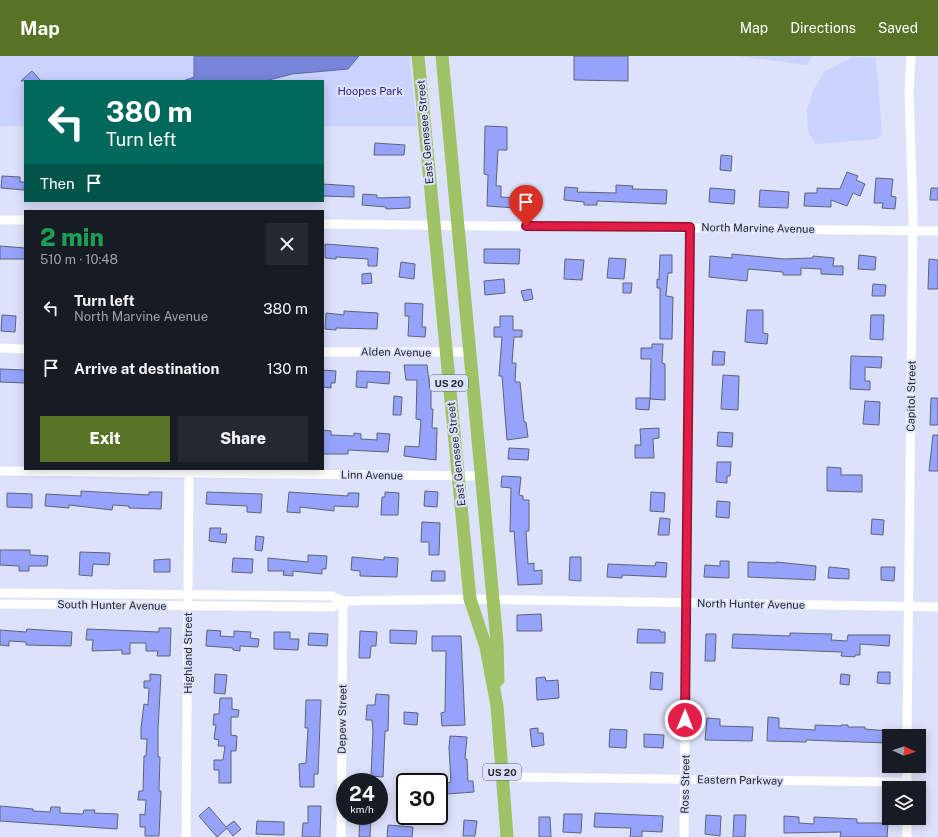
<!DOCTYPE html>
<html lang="en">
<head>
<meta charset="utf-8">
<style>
	:root { --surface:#171b24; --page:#242831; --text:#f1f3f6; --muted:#9ea1a6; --accent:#587326 }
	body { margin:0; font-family:"Public Sans",sans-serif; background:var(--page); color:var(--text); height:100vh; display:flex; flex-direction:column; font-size:15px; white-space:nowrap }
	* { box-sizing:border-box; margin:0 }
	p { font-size:13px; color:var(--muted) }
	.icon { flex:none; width:22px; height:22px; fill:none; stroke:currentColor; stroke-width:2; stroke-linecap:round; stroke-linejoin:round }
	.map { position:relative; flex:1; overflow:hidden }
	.drawer { position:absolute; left:24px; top:154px; width:300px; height:260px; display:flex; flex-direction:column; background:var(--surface); border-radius:0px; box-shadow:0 2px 10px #0003 }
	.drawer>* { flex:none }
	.guide { position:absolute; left:24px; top:24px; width:300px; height:122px; border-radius:0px; box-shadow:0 2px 10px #0003; background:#00695c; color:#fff; overflow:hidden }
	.needle { width:26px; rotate:94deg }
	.controls { position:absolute; left:882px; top:673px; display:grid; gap:8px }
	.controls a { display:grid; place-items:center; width:44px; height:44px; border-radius:0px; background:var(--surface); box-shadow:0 2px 10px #0003; font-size:20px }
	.speed { position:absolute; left:336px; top:717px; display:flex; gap:8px; font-size:20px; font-weight:700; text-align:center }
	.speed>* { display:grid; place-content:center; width:52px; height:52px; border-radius:50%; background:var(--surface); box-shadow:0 2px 10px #0003; line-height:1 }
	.speed small { font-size:10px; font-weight:400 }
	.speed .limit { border:2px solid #111; border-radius:6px; background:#fff; color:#111 }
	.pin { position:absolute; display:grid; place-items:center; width:34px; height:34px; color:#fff; margin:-41px -17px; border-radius:50% 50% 50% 0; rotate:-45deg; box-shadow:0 0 4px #0007 }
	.pin .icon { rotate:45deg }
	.me { position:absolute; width:44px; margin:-22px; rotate:1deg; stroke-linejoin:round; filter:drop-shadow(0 0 3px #0008) }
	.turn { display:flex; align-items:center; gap:14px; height:84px; padding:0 16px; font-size:18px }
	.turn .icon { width:52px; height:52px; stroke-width:2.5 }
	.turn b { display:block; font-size:28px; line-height:34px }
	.then { display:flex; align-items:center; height:38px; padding:0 16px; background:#0003; gap:8px; font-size:15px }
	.round { display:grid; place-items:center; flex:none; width:42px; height:42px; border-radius:0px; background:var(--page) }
	.summary { display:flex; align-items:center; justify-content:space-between; height:68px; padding:0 16px }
	h1 { font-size:24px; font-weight:800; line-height:30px; color:#1e9e55 }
	.cta { display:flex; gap:8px; margin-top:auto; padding:8px 16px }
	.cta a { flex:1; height:46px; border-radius:0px; background:var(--accent); color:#fff; font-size:16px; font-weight:800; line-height:46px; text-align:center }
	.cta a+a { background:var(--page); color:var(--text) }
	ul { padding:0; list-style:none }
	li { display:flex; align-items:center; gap:12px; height:60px; padding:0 16px }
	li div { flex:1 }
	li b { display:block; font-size:15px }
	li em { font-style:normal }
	header { display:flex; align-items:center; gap:24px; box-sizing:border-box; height:56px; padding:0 20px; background:var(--accent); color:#fff }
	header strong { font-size:19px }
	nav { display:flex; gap:22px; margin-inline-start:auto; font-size:14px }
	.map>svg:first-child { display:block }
	.green { fill:#cad3fe }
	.water { fill:#7985db; stroke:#5f68a7 }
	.building { fill:#95a3fb; stroke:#5e6278 }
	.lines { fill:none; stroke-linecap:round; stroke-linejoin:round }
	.minor { stroke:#fff; stroke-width:9 }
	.highway { stroke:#9fc267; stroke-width:13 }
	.route-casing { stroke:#92132f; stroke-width:10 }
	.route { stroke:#e11d48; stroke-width:7 }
	.labels { text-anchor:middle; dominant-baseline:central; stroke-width:4; stroke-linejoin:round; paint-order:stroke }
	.shield { fill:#dde2fb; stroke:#5b5e6c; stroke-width:1 }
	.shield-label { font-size:10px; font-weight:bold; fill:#23252f }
	.park-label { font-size:11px; fill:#282286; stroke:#dde2fb }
	.street-label { font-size:11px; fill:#23252f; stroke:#dde2fb }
</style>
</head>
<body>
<header>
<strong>Map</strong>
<nav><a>Map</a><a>Directions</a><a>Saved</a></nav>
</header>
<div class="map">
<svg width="938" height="781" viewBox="0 0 938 781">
	<rect width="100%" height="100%" fill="#dde2fb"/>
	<g class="green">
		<path d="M0,0H409L417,70H323V25H25V70H0Z"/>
		<path d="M737,0H812L807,9Z"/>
		<path d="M852,1L876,2L882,78L878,83L815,88L808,76L807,54L813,35L824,16Z"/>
	</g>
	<path class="water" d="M194,0H359L348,13L292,18L265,25H183L194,21Z"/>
	<g class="building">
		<path d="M574,0H628V25L574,24Z"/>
		<path d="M32,15L41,25H21Z"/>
		<path d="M485,70L507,71V94H498L496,130H501V141L517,142L516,152L487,150L488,119L484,118Z"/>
		<path d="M375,87L405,89L404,99H374Z"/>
		<path d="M721,99L732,100L731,115L720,114Z"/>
		<path d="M847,116L858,120L856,124L865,128L860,140L853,137L847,150L831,144V151L804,150L805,137H817V132L840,133Z"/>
		<path d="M2,120L20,121V126H25L24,134L1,132Z"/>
		<path d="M876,122L893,123L891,140L896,141L895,153L882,152L883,147H874Z"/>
		<path d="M323,128L354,130V141L323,140Z"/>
		<path d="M616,129L633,130L632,133L667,134L666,148L597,145V149H584V146L564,144L565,131L578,132L577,136L616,137Z"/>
		<path d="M710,132L735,134L734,148L709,146Z"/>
		<path d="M931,132H938V144H930Z"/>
		<path d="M760,134L789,136L788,152L759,151Z"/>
		<path d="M363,138L377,139V142L410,141V152L386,153V151L362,149Z"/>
		<path d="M325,188L378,192L377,210H368V203L336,201V203L325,202Z"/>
		<path d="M0,190L25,192V203H0Z"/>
		<path d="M484,193H520L519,208L484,207Z"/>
		<path d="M732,198L784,203L813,202V200L834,202L833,210H843V219L821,218V213L801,212V219H783V216L748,213L747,225L709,221L710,200L732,202Z"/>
		<path d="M660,199H672V217H668L666,240L673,241L672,283H660V232H657V223L659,224Z"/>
		<path d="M859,199L876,201L875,214L858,213Z"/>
		<path d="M609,202L626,203L624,223L607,222Z"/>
		<path d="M565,203L584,204L582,224L564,223Z"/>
		<path d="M929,203L938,204V233H928Z"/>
		<path d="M401,206L415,208L414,223L399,221Z"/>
		<path d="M371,217L372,227L362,228V218Z"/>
		<path d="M504,223L505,237L485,239L484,225Z"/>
		<path d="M623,227H632L631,237H623Z"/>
		<path d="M873,228L886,229L885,240H872Z"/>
		<path d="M531,233L533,243L524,245L521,235Z"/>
		<path d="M405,247L423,248L422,271H426L425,281L408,280L409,260H405Z"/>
		<path d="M747,254H763V277L768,278L767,288L745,286Z"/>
		<path d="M344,255L378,257L377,273L336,272V274L325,273L326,257L344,259Z"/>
		<path d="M2,259L16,260L15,276L1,275Z"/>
		<path d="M871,259H884L883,284L870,283Z"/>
		<path d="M500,260H513V274H522V281H514L512,307H516L515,326H520L524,366H526L528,381L507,384L502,320H499L502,281H494V271H500Z"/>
		<path d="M652,288H663L662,307L665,308V344L650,343L651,303H641V292H652Z"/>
		<path d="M713,295L725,296L724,309H712Z"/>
		<path d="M851,300L882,301L881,312L865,311V325H870V334L850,333Z"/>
		<path d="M404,309H427L430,333H431V353H433L432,372H437L436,404L404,400L405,390L419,391L421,364L416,363L417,324H406Z"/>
		<path d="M0,313L25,314V327L0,326Z"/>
		<path d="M323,314L336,315L335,327H331V332L323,331Z"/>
		<path d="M357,315L390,316L389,328L367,326V332L356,331Z"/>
		<path d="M723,319L739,320L738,354L721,353Z"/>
		<path d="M394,340L402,341L401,359H393Z"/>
		<path d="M636,342H650L649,354L636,353Z"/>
		<path d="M931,342H938V369H930Z"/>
		<path d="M865,345L880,346L879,369L863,368Z"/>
		<path d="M659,372V382L653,383L654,402H635V389H641L640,373Z"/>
		<path d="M323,374L331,375V379L354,380V377L361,378V383L377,384V377L390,378L388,396L348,394V398H323Z"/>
		<path d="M718,376L733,377L732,391L717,390Z"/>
		<path d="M933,379H938V415H929Z"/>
		<path d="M509,392L529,393L528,404L508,403Z"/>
		<path d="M717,406H731L730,420H727V427L716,426Z"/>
		<path d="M827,411L841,412V419H862V436L827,435Z"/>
		<path d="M502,420L521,421L519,439L523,440V444H529V475H526L528,508L534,507V515L542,514V528L518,529L514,475L510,476L511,432L501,431Z"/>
		<path d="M81,435L149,439V436H162L161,453L129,452V450L113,449L112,454L69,449V452L45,450L46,438L81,440Z"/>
		<path d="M425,435L438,436L437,451L424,450Z"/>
		<path d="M207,436L262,438L261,457L247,456V450L206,448Z"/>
		<path d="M289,436L348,440V437H359L358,451L334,450V455L300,451V457L287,456Z"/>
		<path d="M385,436L399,437L398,459H381L382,441H385Z"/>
		<path d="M651,436L665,437L664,456L650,455Z"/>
		<path d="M7,437L32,438V452L7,451Z"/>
		<path d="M717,445L730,446L729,462L716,461Z"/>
		<path d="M660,462L670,463L669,479H658Z"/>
		<path d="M872,463L884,464L883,479L871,478Z"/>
		<path d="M422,466L440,467L439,499H429V486H421Z"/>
		<path d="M210,472H221L220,478H227L226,487L209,485Z"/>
		<path d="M256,480L264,481L262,495L255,494Z"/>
		<path d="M0,494H30V499L48,500L47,510H29V515H19V510L0,509Z"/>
		<path d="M80,496L110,497L109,509L93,508L92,520L79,519Z"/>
		<path d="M308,499L327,500L326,513H322V518L293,515V520L283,519L284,515H268V502L308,506Z"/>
		<path d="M352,501L384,504V501L398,502L397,521L360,520V515L351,514Z"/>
		<path d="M570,501H581V525L569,524Z"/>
		<path d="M233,502L253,503L252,517L232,516Z"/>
		<path d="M170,503V516H154V504Z"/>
		<path d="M720,505H729V522L704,521L705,509L720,510Z"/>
		<path d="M656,506L667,507L666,521L622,519V522L607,521L608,508L655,510Z"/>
		<path d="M748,506L776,507V506L816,510L815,524L748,521Z"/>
		<path d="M829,511L849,513V523L828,522Z"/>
		<path d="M881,511H895L894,525L881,524Z"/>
		<path d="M432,515H445V525H431Z"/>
		<path d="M541,558L542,575H517V559Z"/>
		<path d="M159,572H171L170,600H157L158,595H146V587H130V598H122V594L92,595L93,584H86L87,573L159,576Z"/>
		<path d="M27,573L72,576L71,590L26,589V586L9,585V590L0,589V574L26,576Z"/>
		<path d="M638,573L660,574V576H665V587H637Z"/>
		<path d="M207,574L221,575L220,580L234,581V575L251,576L250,582L259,583L258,591L240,590V595L233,594V592L206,590Z"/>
		<path d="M390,574L417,575L416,588L390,587Z"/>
		<path d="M360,575L377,576L376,590H371L370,602H359Z"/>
		<path d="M274,576H290V583H299L298,594L274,593Z"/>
		<path d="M309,577L328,578L327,590L308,589Z"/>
		<path d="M790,577L832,578L831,584L847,585L848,579H890L889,590L860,588V599H855V601L841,600L842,596L732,592L733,578L790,580Z"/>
		<path d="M706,578H716L715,605H705Z"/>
		<path d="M432,580H461L465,669L442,670L441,657L445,656L446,595H432Z"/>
		<path d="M651,616L663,617L662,634L650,633Z"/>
		<path d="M878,616H890V628L877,627Z"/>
		<path d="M150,618L161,619L158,673V701H160L159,735H161L159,780H145V771H140V758L145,759L146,744H138L139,735H143L144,700H146L147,683H141V672L144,648L148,649L149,632H144V625H150Z"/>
		<path d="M215,618L227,619L225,638L214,637Z"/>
		<path d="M841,618L850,619L849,629L840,628Z"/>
		<path d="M545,621L546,625L558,624L559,642L537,644L536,622Z"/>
		<path d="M376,638L389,639L388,675H385L383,721L371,720L373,675L372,664H366L367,649H375Z"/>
		<path d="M220,642H232V653L239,654L238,661H231V679L237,680L236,695H231V727H219V714H214V704H223L225,690H218L219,684L214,683L216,669H213L214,658H219Z"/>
		<path d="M306,644H321L318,718H314V731H300L299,708L306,707L308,672H305Z"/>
		<path d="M404,656L418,657L417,669L404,668Z"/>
		<path d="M768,661L779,662V672L815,674V669L841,670V669H848V671H865V673L888,675L887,687L806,684V686L767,685Z"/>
		<path d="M707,662L720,663V670L753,671L752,685L705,684Z"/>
		<path d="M538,672V677H543L544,689L532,691L530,673Z"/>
		<path d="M610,673L627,674L626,692L609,691Z"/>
		<path d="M644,678L664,679L663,692L644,691Z"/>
		<path d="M450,680L467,681L465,703H467L468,725H473L474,736L447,738V727L451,726L449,692Z"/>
		<path d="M0,750L33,753V755L50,756L51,751H60V757L83,758L84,754H95L94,757L118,758L117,773L0,765Z"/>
		<path d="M308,750H321L320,781H302L303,767H308Z"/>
		<path d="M209,751L226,771L234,765L241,773L233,780L227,772L217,781L199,760Z"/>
		<path d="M595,757L663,760L662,776L642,775V781H630L631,772L594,771Z"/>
		<path d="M564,758H582L581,777L563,776Z"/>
		<path d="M706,759L721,760L720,780L705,778Z"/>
		<path d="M734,759H746L745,781H733Z"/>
		<path d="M360,760H371L370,781H359Z"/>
		<path d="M784,760L799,761V767L814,768V761L857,763V767H888L887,781H840L841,776L784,777Z"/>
		<path d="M539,761H550L551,781H539Z"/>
		<path d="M464,764L477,765L475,780H463Z"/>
		<path d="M257,765L284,766V779L256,778Z"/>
		<path d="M388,769L413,771L412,781H387Z"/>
	</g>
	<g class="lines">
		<g class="minor">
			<path d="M0,164H25"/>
			<path d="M323,168L938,175"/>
			<path d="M0,292L25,293"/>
			<path d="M323,296H469"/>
			<path d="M0,415L481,420"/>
			<path d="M0,537L332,540L343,545L470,543L938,551"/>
			<path d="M0,548L332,551L343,545"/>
			<path d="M907,680L913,160L909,37L911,0"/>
			<path d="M502,721L907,726"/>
			<path d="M907,731V710"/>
			<path d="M186,781L189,413"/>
			<path d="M341,781L343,545"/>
			<path d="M684,781L690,171"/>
			<path d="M907,781V762"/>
		</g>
		<g class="highway">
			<path d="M418,0L470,543L486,591L497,650L507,781"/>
			<path d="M442,0L497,586L498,624"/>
		</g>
	</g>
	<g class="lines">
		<defs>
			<path id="route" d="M526,170L690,171L685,664"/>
		</defs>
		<use href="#route" class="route-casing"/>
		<use href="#route" class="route"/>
	</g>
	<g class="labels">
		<g class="shield">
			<rect x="430" y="319" width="38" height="16" rx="3"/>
			<rect x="483" y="708" width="38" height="16" rx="3"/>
		</g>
		<g class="shield-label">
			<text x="449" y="327">US 20</text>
			<text x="502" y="716">US 20</text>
		</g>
		<g class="park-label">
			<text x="370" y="35">Hoopes Park</text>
		</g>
		<g class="street-label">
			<text transform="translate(425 76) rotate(-95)">East Genesee Street</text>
			<text transform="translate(758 172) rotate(1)">North Marvine Avenue</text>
			<text transform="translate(396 296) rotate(1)">Alden Avenue</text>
			<text transform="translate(911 340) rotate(-89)">Capitol Street</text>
			<text transform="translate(456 398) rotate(-96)">East Genesee Street</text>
			<text transform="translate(372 419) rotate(1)">Linn Avenue</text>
			<text transform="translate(751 548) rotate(1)">North Hunter Avenue</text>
			<text transform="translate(112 549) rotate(1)">South Hunter Avenue</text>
			<text transform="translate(188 597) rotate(-90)">Highland Street</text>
			<text transform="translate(342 663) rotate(-89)">Depew Street</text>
			<text transform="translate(740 724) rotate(1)">Eastern Parkway</text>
			<text transform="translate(685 728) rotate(-89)">Ross Street</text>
		</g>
	</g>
</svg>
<div class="controls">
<a><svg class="needle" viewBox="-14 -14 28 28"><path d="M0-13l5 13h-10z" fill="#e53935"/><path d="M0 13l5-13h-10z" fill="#9ea1a6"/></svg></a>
<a><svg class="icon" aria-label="layers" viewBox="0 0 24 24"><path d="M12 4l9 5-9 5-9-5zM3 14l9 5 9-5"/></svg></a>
</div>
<div class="speed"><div>24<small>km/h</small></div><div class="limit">30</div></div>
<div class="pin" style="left:526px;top:170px;background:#d93025"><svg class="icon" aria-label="arrive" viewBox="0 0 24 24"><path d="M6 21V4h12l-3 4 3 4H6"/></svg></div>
<svg class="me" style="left:685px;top:664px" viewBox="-20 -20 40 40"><circle r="17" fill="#e11d48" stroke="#fff" stroke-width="3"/><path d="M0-11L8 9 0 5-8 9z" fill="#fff"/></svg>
<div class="guide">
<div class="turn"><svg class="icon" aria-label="left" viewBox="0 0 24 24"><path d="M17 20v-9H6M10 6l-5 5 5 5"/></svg><div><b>380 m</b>Turn left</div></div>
<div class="then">Then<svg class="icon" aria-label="arrive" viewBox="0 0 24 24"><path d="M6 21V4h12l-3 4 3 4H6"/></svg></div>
</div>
<section class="drawer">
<div class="summary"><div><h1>2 min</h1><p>510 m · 10:48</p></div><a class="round"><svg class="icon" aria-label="close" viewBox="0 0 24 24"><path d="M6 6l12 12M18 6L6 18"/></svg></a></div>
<ul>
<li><svg class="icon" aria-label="left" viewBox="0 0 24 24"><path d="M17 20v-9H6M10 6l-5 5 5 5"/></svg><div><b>Turn left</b><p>North Marvine Avenue</p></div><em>380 m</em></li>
<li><svg class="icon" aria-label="arrive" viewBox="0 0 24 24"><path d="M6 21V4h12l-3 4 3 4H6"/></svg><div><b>Arrive at destination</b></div><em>130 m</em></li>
</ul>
<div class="cta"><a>Exit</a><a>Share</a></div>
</section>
</div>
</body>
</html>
